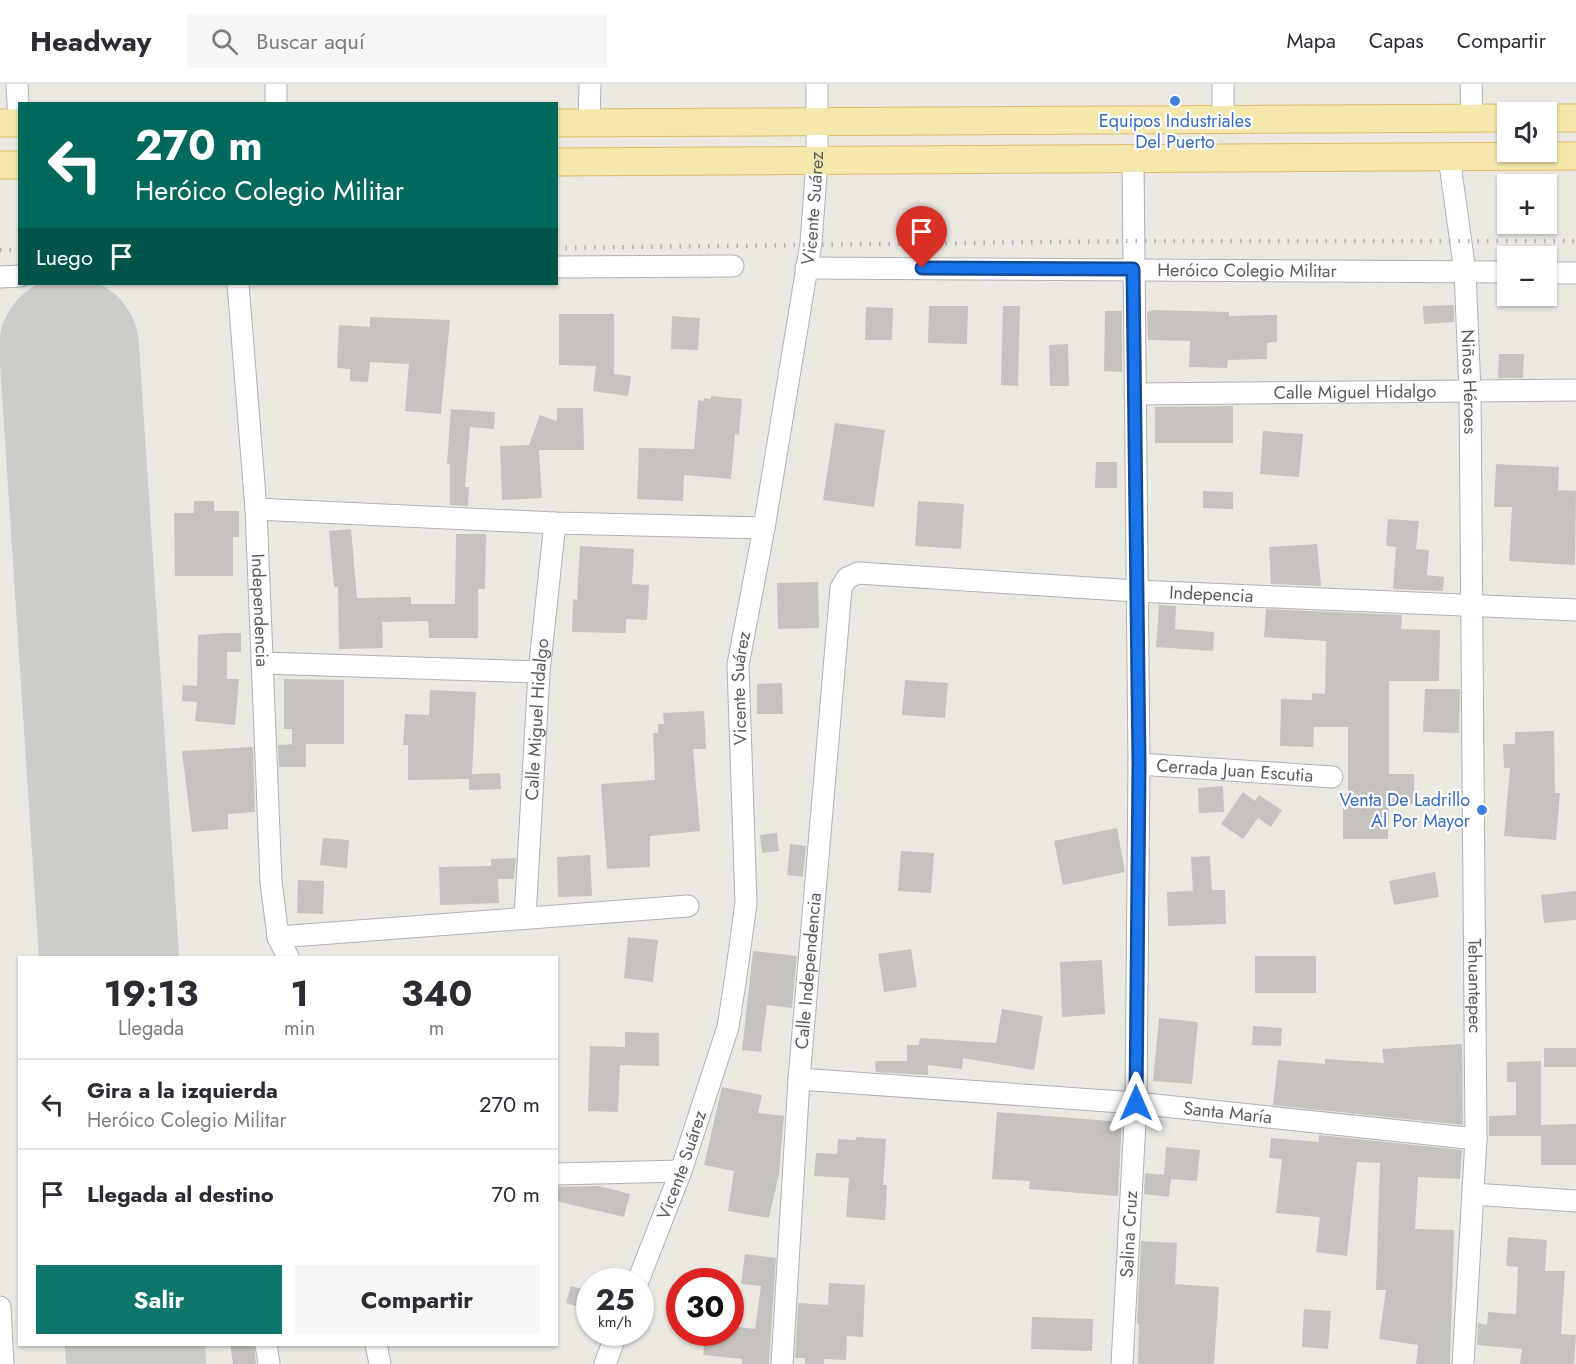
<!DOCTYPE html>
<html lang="es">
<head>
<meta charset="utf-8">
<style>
	:root { --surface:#fff; --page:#f7f7f7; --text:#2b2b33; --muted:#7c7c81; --line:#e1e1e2; --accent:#0f766e }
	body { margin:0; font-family:Jost,sans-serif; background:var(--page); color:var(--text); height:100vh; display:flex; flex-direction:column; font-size:22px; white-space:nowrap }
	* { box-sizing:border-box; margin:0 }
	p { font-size:20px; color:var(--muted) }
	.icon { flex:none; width:33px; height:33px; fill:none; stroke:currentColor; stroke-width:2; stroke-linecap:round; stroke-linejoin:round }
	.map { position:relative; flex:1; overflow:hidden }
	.drawer { position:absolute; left:18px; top:872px; width:540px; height:390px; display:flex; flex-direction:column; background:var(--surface); border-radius:0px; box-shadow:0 2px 4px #0004 }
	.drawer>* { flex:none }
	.hud { position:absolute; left:18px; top:18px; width:540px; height:183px; border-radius:0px; box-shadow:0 2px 4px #0004; background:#00695c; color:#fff; overflow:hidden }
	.tools { position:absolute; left:1497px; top:18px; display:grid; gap:12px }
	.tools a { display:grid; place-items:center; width:60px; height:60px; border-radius:0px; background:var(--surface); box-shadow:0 2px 4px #0004; font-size:30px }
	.speed { position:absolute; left:576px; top:1184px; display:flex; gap:12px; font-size:30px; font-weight:700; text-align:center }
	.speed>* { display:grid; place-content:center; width:78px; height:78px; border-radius:50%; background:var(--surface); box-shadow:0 2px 4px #0004; line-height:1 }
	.speed small { font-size:15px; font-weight:400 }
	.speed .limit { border:9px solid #d22; background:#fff; color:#111 }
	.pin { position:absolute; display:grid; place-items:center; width:51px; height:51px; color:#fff; margin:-62px -26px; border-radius:50% 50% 50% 0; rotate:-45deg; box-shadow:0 0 6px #0007 }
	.pin .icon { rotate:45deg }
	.me { position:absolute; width:66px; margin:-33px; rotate:0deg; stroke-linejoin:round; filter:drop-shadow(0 0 4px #0008) }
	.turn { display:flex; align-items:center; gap:21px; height:126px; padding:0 18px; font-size:27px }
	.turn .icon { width:78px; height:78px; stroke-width:2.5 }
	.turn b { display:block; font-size:42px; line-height:51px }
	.then { display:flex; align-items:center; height:57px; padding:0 18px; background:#0003; gap:12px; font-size:22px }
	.eta { display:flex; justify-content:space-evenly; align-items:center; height:102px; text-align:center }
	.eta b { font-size:36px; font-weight:700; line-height:42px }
	.primary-button { display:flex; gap:12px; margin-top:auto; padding:12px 18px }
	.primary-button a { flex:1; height:69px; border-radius:0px; background:var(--accent); color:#fff; font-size:24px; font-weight:700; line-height:69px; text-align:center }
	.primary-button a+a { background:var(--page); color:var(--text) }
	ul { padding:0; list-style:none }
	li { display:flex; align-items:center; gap:18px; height:90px; padding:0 18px; border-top:2px solid var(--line) }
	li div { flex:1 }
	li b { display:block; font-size:22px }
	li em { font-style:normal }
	header { display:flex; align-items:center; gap:36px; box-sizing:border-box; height:84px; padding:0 30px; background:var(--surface); border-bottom:2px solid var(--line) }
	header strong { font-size:28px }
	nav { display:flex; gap:33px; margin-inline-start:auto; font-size:21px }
	.search { width:420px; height:54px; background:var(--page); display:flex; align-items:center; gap:15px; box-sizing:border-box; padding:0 21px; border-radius:0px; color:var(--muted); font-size:22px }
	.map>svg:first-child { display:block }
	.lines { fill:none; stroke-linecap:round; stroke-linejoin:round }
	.runway { stroke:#ccccc8; stroke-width:140 }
	.building { fill:#c6c3be }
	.minor-casing { stroke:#afb1b5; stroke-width:23 }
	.major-casing { stroke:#dfba66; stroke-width:29 }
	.minor { stroke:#fff; stroke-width:21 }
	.major { stroke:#f4e7ac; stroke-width:27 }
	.rail { stroke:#afb0b0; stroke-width:4.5; stroke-dasharray:1.5 8; stroke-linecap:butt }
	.route-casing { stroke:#114b97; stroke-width:15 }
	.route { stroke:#1a73e8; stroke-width:10 }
	.shop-dot { fill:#3f7fe0; stroke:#fff; stroke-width:2 }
	.labels { text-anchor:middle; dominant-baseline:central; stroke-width:4.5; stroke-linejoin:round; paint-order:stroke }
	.shop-label { font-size:18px; fill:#366cbe; stroke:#fff }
	.street-label { font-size:18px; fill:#5a5d60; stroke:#fff }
</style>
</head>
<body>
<header>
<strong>Headway</strong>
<div class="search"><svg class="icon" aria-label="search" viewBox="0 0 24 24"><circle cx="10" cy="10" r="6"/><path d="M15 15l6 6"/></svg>Buscar aquí</div>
<nav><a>Mapa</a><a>Capas</a><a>Compartir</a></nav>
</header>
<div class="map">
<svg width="1576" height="1280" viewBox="0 0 1576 1280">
	<rect width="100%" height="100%" fill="#eae8e1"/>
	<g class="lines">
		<g class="runway">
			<path d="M69,263L109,873"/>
			<path d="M135,1260L136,1280"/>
		</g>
	</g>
	<g class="building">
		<path d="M1454,221V238L1424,240L1423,222Z"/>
		<path d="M929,222H968L967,260L928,259Z"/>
		<path d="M1003,222H1020L1018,302L1001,301Z"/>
		<path d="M866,223L893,224L892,256H865Z"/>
		<path d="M1153,226L1229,228V232L1277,231V258L1267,259V275L1228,276L1227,284L1189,283L1190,257L1148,256L1147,228Z"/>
		<path d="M1105,227H1122V288L1104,287Z"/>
		<path d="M559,230H614V290L631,292L628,312L593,307L596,282L559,281Z"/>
		<path d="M672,232L700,234L698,266L671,265Z"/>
		<path d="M370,233L450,236L441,330L405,327L409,280L370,278L368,298L350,297V285L337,284L339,241L370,243Z"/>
		<path d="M1068,260L1069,302H1050L1049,261Z"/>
		<path d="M1499,270H1524L1523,294H1498Z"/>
		<path d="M711,312L742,315L739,351L735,350L731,395L684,391L683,417L637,415L639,364L694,365L698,316L704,317V314L711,315Z"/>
		<path d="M1233,322V359H1155V323Z"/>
		<path d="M557,324H583L584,366H539L542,414L502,416L500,362L529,361L540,331L557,337Z"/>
		<path d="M451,325L495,328L494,345L470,343L465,403H469L468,422L450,421V380H447Z"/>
		<path d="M835,339L885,346L874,423L823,416Z"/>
		<path d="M1263,347L1303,350L1299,393L1260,390Z"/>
		<path d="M1096,378H1117V404H1095Z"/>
		<path d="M1496,380L1559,383L1558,406L1576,407L1575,481L1509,477L1512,423H1494Z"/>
		<path d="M1203,407L1233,408V425L1203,424Z"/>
		<path d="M194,417H214V427H239V453H233V492H175L174,429H194Z"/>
		<path d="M918,417L964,420L961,465L915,462Z"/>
		<path d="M1388,435L1419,437L1416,465L1429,466L1427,491L1444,493L1443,507L1393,505L1396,463L1386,462Z"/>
		<path d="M351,445L357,514L411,513V520H455L456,450H486L485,505H478V554H429L428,537L382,538L383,564L339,565L338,503H334L329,447Z"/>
		<path d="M1317,460L1321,502L1271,500L1269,463Z"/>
		<path d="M580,462L634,465L632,500L649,501L647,536L626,535V549L572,548L573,515L577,516Z"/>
		<path d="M818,498L819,544L778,545L777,499Z"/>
		<path d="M1159,521L1176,522L1175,545L1214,548L1213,567L1156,563Z"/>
		<path d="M1266,525L1402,531L1401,545L1440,546L1439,597H1389V690H1414V720H1389L1388,755H1343V710H1348V643H1314L1313,663L1280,662L1281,615L1312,616V609L1325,610L1326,557L1264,553Z"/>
		<path d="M224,549H241V568H227V595H239L235,641L195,637L197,618L182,617L183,601L197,602L198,551Z"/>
		<path d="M284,595L344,596V660H306V683H279L278,661L296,660H292V645H284Z"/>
		<path d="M905,596L948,599L945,634L902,631Z"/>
		<path d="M782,599L783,630H757V600Z"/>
		<path d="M1425,605H1460L1459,649L1423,648Z"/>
		<path d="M430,606L476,608L472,690L500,689L501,705L469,706V695L408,696V661H403L405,630L429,631Z"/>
		<path d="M704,627L706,665H693L700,747L650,752V783L607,785L601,700L655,696L653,649H658V640H664L663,629Z"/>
		<path d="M1554,647L1555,709H1560L1556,756L1504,752L1510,684H1504L1503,660H1515V648Z"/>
		<path d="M253,663L255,728L228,730V745L192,748L182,667Z"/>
		<path d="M1223,702L1224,728L1199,729L1198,704Z"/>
		<path d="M1243,708L1255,717L1259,711L1282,726L1271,743L1258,734L1243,755L1221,740Z"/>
		<path d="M1117,744L1125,788L1063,801L1054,757Z"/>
		<path d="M777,749L779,767L762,769L760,751Z"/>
		<path d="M323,754L349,756L347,784L320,781Z"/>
		<path d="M790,760L806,762L803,793L787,791Z"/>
		<path d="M901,767L934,769L931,809L898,807Z"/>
		<path d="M590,771L592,812L558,813L557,773Z"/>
		<path d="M1210,772L1212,806H1225L1226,840L1168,842L1167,808L1193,807L1191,773Z"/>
		<path d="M516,774L514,795H498L499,819L440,821L439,783L491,782V775Z"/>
		<path d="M1435,788L1439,813L1394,821L1389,797Z"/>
		<path d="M298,796L324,797L323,830L297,829Z"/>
		<path d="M1576,807V836L1544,839L1541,811Z"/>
		<path d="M628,853L658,856L653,898L624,894Z"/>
		<path d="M911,865L917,903L884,908L878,870Z"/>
		<path d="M753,867L797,872L792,924L767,921L761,968L742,966Z"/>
		<rect x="1255" y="872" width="61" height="37"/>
		<path d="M1102,876L1105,930L1062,933L1060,878Z"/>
		<path d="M1002,925L1043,932L1034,986L963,974L962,985L928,981V991L876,988L875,977H907V961H919L920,954L996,959Z"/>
		<path d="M1159,934L1198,938L1192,1000L1153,997Z"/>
		<path d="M1253,942L1282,944L1281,962L1252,961Z"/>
		<path d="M625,948L659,949V982L620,981L618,1028L588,1027L590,962L625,963Z"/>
		<path d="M1462,960L1463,1041L1273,1021L1278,976L1325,980V975L1384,979L1382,965Z"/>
		<rect x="1544" y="964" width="32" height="19"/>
		<path d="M1541,977V1052H1489V1032L1516,1031V998H1507V978Z"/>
		<path d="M722,1003L762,1011L758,1029L784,1032L779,1090L769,1134L728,1127L734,1087L704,1081Z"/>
		<path d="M997,1028L1122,1038L1118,1112L1029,1105L1030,1097L992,1095Z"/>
		<path d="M1576,1040V1081H1541V1041Z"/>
		<path d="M1319,1051L1462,1066L1460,1095L1418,1093L1415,1145L1454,1146L1450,1280H1416L1418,1261L1379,1255L1386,1206H1376L1380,1079L1357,1078L1347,1172L1316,1168L1320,1133L1276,1129L1282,1075L1269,1074L1271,1054L1319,1058Z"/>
		<path d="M856,1053L886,1055L883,1101H887L885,1136L846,1133L849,1094L814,1092L816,1069L837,1070L838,1055L856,1056Z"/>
		<path d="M1166,1063L1200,1066L1197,1097L1171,1095L1169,1113L1144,1110L1145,1089L1164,1091Z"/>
		<path d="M599,1102L630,1110L624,1133L556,1117V1103Z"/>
		<path d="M1508,1153L1547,1156L1545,1187H1565L1561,1250L1576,1251L1574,1280H1520L1522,1265L1477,1261L1478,1239L1487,1241L1488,1228L1516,1230L1518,1183L1506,1182Z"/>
		<path d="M1141,1157L1177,1159L1175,1200L1219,1203L1214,1280H1138L1139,1241L1137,1240Z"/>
		<path d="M745,1170L776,1174L769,1280H742V1275L703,1271L706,1248H730V1242L755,1245L761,1202L741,1200Z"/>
		<path d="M829,1199L865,1201L863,1253L847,1252L846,1276L824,1275V1280H805V1274H795L798,1219L828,1221Z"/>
		<path d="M571,1202L590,1207V1226L566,1219Z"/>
		<path d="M1304,1225L1331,1227L1328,1265L1302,1263Z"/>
		<path d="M1032,1233L1093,1235L1092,1267L1031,1265Z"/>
		<path d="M230,1260H254L256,1280H233Z"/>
	</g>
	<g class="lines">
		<defs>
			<g id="minor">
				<path d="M17,0L19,39"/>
				<path d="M276,0V20"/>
				<path d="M1223,0V37"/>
				<path d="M1471,0L1472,35"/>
				<path d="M589,39L590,0"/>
				<path id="s1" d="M1449,73L1465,188L1470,308L1476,1055L1463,1280"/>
				<path d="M556,183L733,182"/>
				<path id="s2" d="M806,184L1508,188"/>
				<path d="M1546,189H1576"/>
				<path d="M0,193L20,192"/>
				<path id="s3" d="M238,200L256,425L271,798L278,853L288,873"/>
				<path id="s4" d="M1135,310L1576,306"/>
				<path d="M256,425L555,439L764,444"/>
				<path d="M262,579L539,588"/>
				<path id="s5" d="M1139,680L1332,693"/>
				<path id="s6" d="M525,833L539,588L555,439"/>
				<path d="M278,853L688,822"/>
				<path id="s7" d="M799,995L1136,1019L1476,1055"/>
				<path d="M556,1090L681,1087"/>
				<path d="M1473,1110L1576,1117"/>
				<path id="s8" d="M638,1197L681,1087L728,943L736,892L746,819L738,581L764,444L811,159L817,77V0"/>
				<path d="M0,1223L3,1280"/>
				<path d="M266,1260L269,1280"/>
				<path d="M376,1260L380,1280"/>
				<path d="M605,1280L617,1248"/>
				<path id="s9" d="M782,1280L799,995L841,504L847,494L858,489L1136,507L1576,526"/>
				<path id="s10" d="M1122,1280L1136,1019L1139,680L1133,75"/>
			</g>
			<g id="major">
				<path d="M1546,34H1576"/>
				<path d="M0,39H20"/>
				<path d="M556,39L1508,34"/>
				<path d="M556,78L1576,72"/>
				<path d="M0,81H20"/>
			</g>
		</defs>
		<use href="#minor" class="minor-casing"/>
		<use href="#major" class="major-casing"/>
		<use href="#minor" class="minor"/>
		<use href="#major" class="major"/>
		<g class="rail">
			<path d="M556,164L1133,157H1576"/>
			<path d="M0,166H20"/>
		</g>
	</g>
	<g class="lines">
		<defs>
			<path id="route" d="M922,184L1133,185L1139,680L1136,1019"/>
		</defs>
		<use href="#route" class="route-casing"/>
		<use href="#route" class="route"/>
	</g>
	<g class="shop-dot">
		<circle cx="1175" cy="17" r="6"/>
		<circle cx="1482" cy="726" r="6"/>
	</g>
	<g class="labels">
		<g class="shop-label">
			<text x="1175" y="37">Equipos Industriales<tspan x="1175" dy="21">Del Puerto</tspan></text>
			<text x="1470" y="716" text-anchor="end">Venta De Ladrillo<tspan x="1470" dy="21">Al Por Mayor</tspan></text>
		</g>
		<g class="street-label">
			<text stroke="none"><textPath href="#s8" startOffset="1096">Vicente Suárez</textPath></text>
			<text stroke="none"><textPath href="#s2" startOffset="441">Heróico Colegio Militar</textPath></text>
			<text stroke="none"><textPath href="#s1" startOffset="226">Niños Héroes</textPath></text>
			<text stroke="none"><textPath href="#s4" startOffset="220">Calle Miguel Hidalgo</textPath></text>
			<text stroke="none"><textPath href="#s9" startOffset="1156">Indepencia</textPath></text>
			<text stroke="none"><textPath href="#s3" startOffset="327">Independencia</textPath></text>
			<text stroke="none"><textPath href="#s8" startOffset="610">Vicente Suárez</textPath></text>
			<text stroke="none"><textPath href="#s6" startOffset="198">Calle Miguel Hidalgo</textPath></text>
			<text stroke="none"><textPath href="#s5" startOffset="96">Cerrada Juan Escutia</textPath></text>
			<text stroke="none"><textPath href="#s9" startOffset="394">Calle Independencia</textPath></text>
			<text stroke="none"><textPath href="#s1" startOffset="830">Tehuantepec</textPath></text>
			<text stroke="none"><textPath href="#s7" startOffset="430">Santa María</textPath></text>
			<text stroke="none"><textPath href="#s8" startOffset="124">Vicente Suárez</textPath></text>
			<text stroke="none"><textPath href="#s10" startOffset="130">Salina Cruz</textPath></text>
		</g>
	</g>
</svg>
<div class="tools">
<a><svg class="icon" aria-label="sound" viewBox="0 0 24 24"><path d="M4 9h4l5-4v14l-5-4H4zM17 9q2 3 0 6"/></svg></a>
<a>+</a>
<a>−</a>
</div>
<div class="speed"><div>25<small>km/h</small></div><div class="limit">30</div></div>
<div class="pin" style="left:922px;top:184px;background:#d93025"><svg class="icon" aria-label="arrive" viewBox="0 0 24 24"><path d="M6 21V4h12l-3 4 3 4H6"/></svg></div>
<svg class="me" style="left:1136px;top:1019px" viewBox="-20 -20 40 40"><path d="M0-17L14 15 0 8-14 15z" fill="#1a73e8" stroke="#fff" stroke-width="4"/></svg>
<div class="hud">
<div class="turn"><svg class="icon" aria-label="left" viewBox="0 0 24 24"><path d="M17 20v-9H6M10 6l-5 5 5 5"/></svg><div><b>270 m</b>Heróico Colegio Militar</div></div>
<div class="then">Luego<svg class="icon" aria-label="arrive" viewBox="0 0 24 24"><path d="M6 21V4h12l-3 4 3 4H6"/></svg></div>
</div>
<section class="drawer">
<div class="eta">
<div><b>19:13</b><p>Llegada</p></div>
<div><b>1</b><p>min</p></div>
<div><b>340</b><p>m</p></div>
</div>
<ul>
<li><svg class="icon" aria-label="left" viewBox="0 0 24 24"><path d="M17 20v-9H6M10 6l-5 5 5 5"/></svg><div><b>Gira a la izquierda</b><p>Heróico Colegio Militar</p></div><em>270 m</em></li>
<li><svg class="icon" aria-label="arrive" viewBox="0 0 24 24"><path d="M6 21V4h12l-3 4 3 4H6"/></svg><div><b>Llegada al destino</b></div><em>70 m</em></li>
</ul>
<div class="primary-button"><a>Salir</a><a>Compartir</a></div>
</section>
</div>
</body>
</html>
